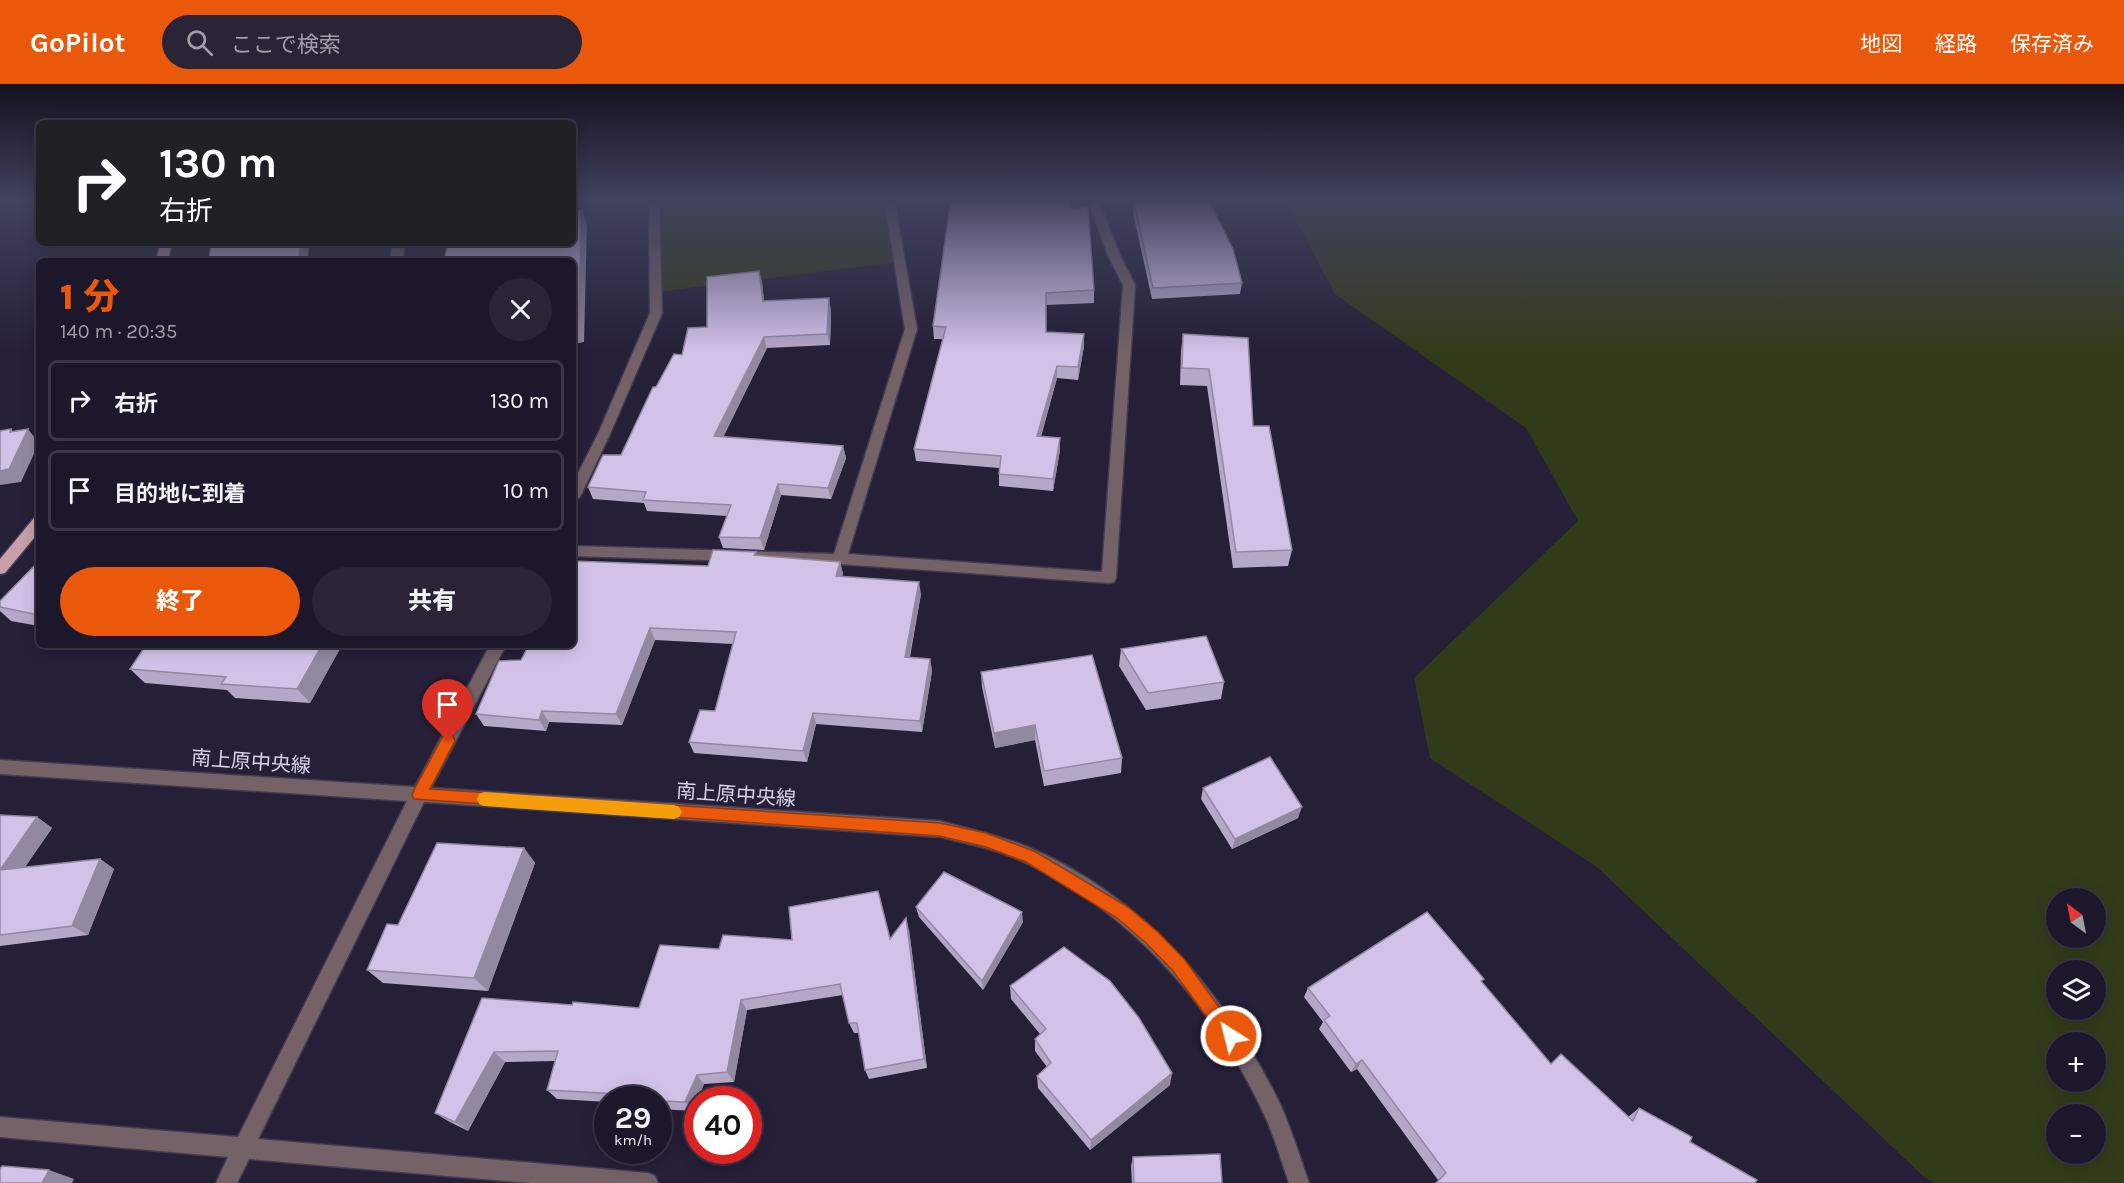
<!DOCTYPE html>
<html lang="ja">
<head>
<meta charset="utf-8">
<style>
	:root { --surface:#1c172a; --page:#292436; --text:#f1f3f6; --muted:#a09fa8; --line:#3a3647; --accent:#ea580c }
	body { margin:0; font-family:Karla,"Noto Sans JP",sans-serif; background:var(--page); color:var(--text); height:100vh; display:flex; flex-direction:column; font-size:22px; white-space:nowrap }
	* { box-sizing:border-box; margin:0 }
	p { font-size:20px; color:var(--muted) }
	.icon { flex:none; width:33px; height:33px; fill:none; stroke:currentColor; stroke-width:2; stroke-linecap:round; stroke-linejoin:round }
	.map { position:relative; flex:1; overflow:hidden }
	.sheet { position:absolute; left:36px; top:174px; width:540px; height:390px; display:flex; flex-direction:column; background:var(--surface); border-radius:9px; box-shadow:0 3px 15px #0003,0 0 0 2px var(--line) }
	.sheet>* { flex:none }
	.guide { position:absolute; left:36px; top:36px; width:540px; height:126px; border-radius:9px; box-shadow:0 3px 15px #0003,0 0 0 2px var(--line); background:#202124; color:#fff; overflow:hidden }
	.needle { width:39px; rotate:328deg }
	.tools { position:absolute; left:2046px; top:804px; display:grid; gap:12px }
	.tools a { display:grid; place-items:center; width:60px; height:60px; border-radius:50%; background:var(--surface); box-shadow:0 3px 15px #0003,0 0 0 2px var(--line); font-size:30px }
	.speed { position:absolute; left:594px; top:1002px; display:flex; gap:12px; font-size:30px; font-weight:700; text-align:center }
	.speed>* { display:grid; place-content:center; width:78px; height:78px; border-radius:50%; background:var(--surface); box-shadow:0 3px 15px #0003,0 0 0 2px var(--line); line-height:1 }
	.speed small { font-size:15px; font-weight:400 }
	.speed .limit { border:9px solid #d22; background:#fff; color:#111 }
	.pin { position:absolute; display:grid; place-items:center; width:51px; height:51px; color:#fff; margin:-62px -26px; border-radius:50% 50% 50% 0; rotate:-45deg; box-shadow:0 0 6px #0007 }
	.pin .icon { rotate:45deg }
	.me { position:absolute; width:66px; margin:-33px; rotate:324deg; stroke-linejoin:round; filter:drop-shadow(0 0 4px #0008) }
	.turn { display:flex; align-items:center; gap:21px; height:126px; padding:0 24px; font-size:27px }
	.turn .icon { width:78px; height:78px; stroke-width:2.5 }
	.turn b { display:block; font-size:42px; line-height:51px }
	.round { display:grid; place-items:center; flex:none; width:63px; height:63px; border-radius:32px; background:var(--page) }
	.summary { display:flex; align-items:center; justify-content:space-between; height:102px; padding:0 24px }
	h1 { font-size:36px; font-weight:800; line-height:45px; color:var(--accent) }
	.primary-button { display:flex; gap:12px; margin-top:auto; padding:12px 24px }
	.primary-button a { flex:1; height:69px; border-radius:36px; background:var(--accent); color:#fff; font-size:24px; font-weight:800; line-height:69px; text-align:center }
	.primary-button a+a { background:var(--page); color:var(--text) }
	ul { padding:0; list-style:none }
	li { display:flex; align-items:center; gap:18px; height:81px; margin:0 12px 9px; padding:0 12px; border:3px solid var(--line); border-radius:9px }
	li div { flex:1 }
	li b { display:block; font-size:22px }
	li em { font-style:normal }
	header { display:flex; align-items:center; gap:36px; box-sizing:border-box; height:84px; padding:0 30px; background:var(--accent); color:#fff }
	header strong { font-size:28px }
	nav { display:flex; gap:33px; margin-inline-start:auto; font-size:21px }
	.search { width:420px; height:54px; background:var(--page); display:flex; align-items:center; gap:15px; box-sizing:border-box; padding:0 21px; border-radius:33px; color:var(--muted); font-size:22px }
	.map>svg:first-child { display:block }
	.green { fill:#323b19; fill-rule:evenodd }
	.lines { fill:none; stroke-linecap:round; stroke-linejoin:round }
	.minor-casing { stroke:#413c54; stroke-width:3 }
	.major-casing { stroke:#413c54; stroke-width:3 }
	.minor { fill:#746266; fill-rule:evenodd }
	.major { fill:#c69fa8; fill-rule:evenodd }
	.wall { fill:#b5a7c8 }
	.shaded-wall { fill:#9388a2 }
	.building { fill:#d2c2e8; stroke:#9388a2; stroke-width:1.5 }
	.route { fill:#ea580c; stroke:#983908; stroke-width:1.5 }
	.slow { fill:#f59e0b }
	.labels { text-anchor:middle; dominant-baseline:central; stroke-width:6; stroke-linejoin:round; paint-order:stroke }
	.street-label { font-size:20px; fill:#d7d4e5; stroke:#251f38 }
</style>
</head>
<body>
<header>
<strong>GoPilot</strong>
<div class="search"><svg class="icon" aria-label="search" viewBox="0 0 24 24"><circle cx="10" cy="10" r="6"/><path d="M15 15l6 6"/></svg>ここで検索</div>
<nav><a>地図</a><a>経路</a><a>保存済み</a></nav>
</header>
<div class="map">
<svg width="2124" height="1099" viewBox="0 0 2124 1099">
	<rect width="100%" height="100%" fill="#251f38"/>
	<g class="green">
		<path d="M654,115H889L900,178L656,208Z"/>
		<path d="M1285,115H2124V1099H1934L1923,1092L1597,783L1430,674L1414,594L1578,437L1526,344L1335,210ZM2056,814H2096V854H2056ZM2056,886H2096V926H2056ZM2056,958H2096V998H2056ZM2056,1030H2096V1070H2056Z"/>
	</g>
	<g class="lines">
		<defs>
			<g id="minor">
				<path d="M649,115H659L662,229L610,350L580,413L573,418V399L598,350L650,229Z"/>
				<path d="M884,115H894L917,245L848,470L1102,488L1123,201L1107,169L1088,115H1098L1119,169L1135,201L1116,494L1114,498L1109,499L839,480L573,472V462L834,470L905,245Z"/>
				<path d="M392,159H404L403,177H391Z"/>
				<path d="M490,561H506L431,704L940,737C969,745 999,751 1028,763C1143,812 1227,911 1281,1022C1292,1047 1300,1073 1309,1099H1289C1282,1079 1276,1058 1268,1039C1218,926 1129,823 1015,774C991,764 965,759 940,753L424,718L258,1055L648,1089L655,1092L658,1099H530L249,1075L237,1099H216L228,1073L0,1053V1033L238,1053L407,717L0,690V676L415,703Z"/>
			</g>
			<g id="major">
				<path d="M160,159H172L168,177H156Z"/>
				<path d="M39,433V448L5,489L0,490V475L34,434Z"/>
			</g>
		</defs>
		<use href="#minor" class="minor-casing"/>
		<use href="#major" class="major-casing"/>
		<use href="#minor" class="minor"/>
		<use href="#major" class="major"/>
	</g>
	<g class="wall">
		<path d="M951,115L1094,206V219L1046,221V248L1084,262L1078,296L1057,294L1041,353L1060,366L1053,407L999,402V384L916,377L914,365L943,255H934L933,242Z"/>
		<path d="M1144,115H1208L1242,199L1240,210L1152,215L1133,129L1134,118L1144,116Z"/>
		<path d="M759,187L762,198L764,217L831,226L830,261L767,264L723,353L843,362L846,374L831,415L781,411L764,466L723,464L719,453L727,432L647,427L644,419L593,415L588,403L621,371L656,303L682,271Z"/>
		<path d="M1183,250L1253,342L1292,466L1288,482L1233,484L1207,302L1180,301L1181,267Z"/>
		<path d="M757,472L840,478L843,490L842,493L921,510L910,573L930,575L932,587L922,648L816,640L807,678L694,669L689,658L715,627L733,560L655,556L622,641L549,638L546,647L484,642L476,630L521,576L708,482Z"/>
		<path d="M39,477V542L11,537L0,527V517Z"/>
		<path d="M146,561H342L310,619L235,614L227,606L145,599L130,585Z"/>
		<path d="M1121,565L1224,598L1221,615L1146,626L1119,582Z"/>
		<path d="M981,588L1122,674L1121,689L1044,702L1035,656L995,664L982,603Z"/>
		<path d="M1203,704L1298,734L1232,765L1201,715Z"/>
		<path d="M0,731L37,733L52,744L25,783L100,775L114,785L88,851L0,862Z"/>
		<path d="M524,764L535,779L488,907L383,899L367,886L398,841Z"/>
		<path d="M916,823L1023,838L983,906L919,833Z"/>
		<path d="M909,846L927,984L869,995L865,986L859,949H854L849,939L843,911L747,926L734,998L704,1000L693,1027L658,1025V1016H608V1018L557,1015L547,1006L555,977L505,978L468,1047L448,1037L435,1029L482,914L572,921L639,924L719,865L792,856L890,854Z"/>
		<path d="M1482,898L1551,980L1628,1033L1639,1024L1692,1053L1438,1096L1357,985L1351,988L1319,945L1323,938L1304,913L1308,904Z"/>
		<path d="M1010,902L1170,1001L1090,1066L1038,1004L1037,992L1047,983L1035,967V955L1040,950L1011,915Z"/>
		<path d="M1133,1073L1222,1099H1132L1131,1082Z"/>
	</g>
	<g class="shaded-wall">
		<path d="M582,126L587,141L584,258L573,260V244Z"/>
		<path d="M300,159H309L308,177H299Z"/>
		<path d="M759,187L762,198L765,229L763,217Z"/>
		<path d="M829,214L831,226L830,261L827,250Z"/>
		<path d="M1084,250V262L1078,296V283Z"/>
		<path d="M764,253L767,264L718,364L714,352Z"/>
		<path d="M1057,282V294L1037,365V352Z"/>
		<path d="M11,345L22,357L28,345L39,359L21,398L0,401V387Z"/>
		<path d="M1060,354V366L1053,407V395Z"/>
		<path d="M843,362L846,374L831,415L828,404Z"/>
		<path d="M778,400L781,411L764,466L760,454Z"/>
		<path d="M840,478L843,490L839,504L836,492Z"/>
		<path d="M919,498L921,510L907,585L905,573Z"/>
		<path d="M650,544L655,556L622,641L616,630Z"/>
		<path d="M322,561H342L310,619L297,605Z"/>
		<path d="M930,575L932,587L922,648L920,637Z"/>
		<path d="M542,627L549,638L546,647L539,636Z"/>
		<path d="M813,629L816,640L807,678L803,667Z"/>
		<path d="M1035,641V656L995,664L994,649Z"/>
		<path d="M1302,723L1298,734L1232,765L1235,755Z"/>
		<path d="M37,733L52,744L16,796L0,786Z"/>
		<path d="M524,764L535,779L488,907L474,894Z"/>
		<path d="M100,775L114,785L88,851L72,842Z"/>
		<path d="M1022,828L1023,838L983,906L982,897Z"/>
		<path d="M906,834L909,846L927,984L924,975Z"/>
		<path d="M741,916L747,926L734,998L727,988Z"/>
		<path d="M494,968L505,978L468,1047L455,1038Z"/>
		<path d="M1362,976L1357,985L1351,988L1356,980Z"/>
		<path d="M1172,989L1170,1001L1090,1066L1091,1056Z"/>
		<path d="M697,991L704,1000L693,1027L685,1018Z"/>
		<path d="M49,1086L74,1095L72,1099H42Z"/>
	</g>
	<g class="building">
		<path d="M951,115H1069L1073,125L1088,123L1094,206L1046,209V248L1084,250L1078,283L1057,282L1037,352L1060,354L1053,395L999,390L1001,372L914,365L946,243L933,242Z"/>
		<path d="M1208,115L1233,165L1242,199L1153,204L1134,118L1148,115Z"/>
		<path d="M582,126L578,243L573,244V177H444L448,159H573V127Z"/>
		<path d="M211,159H300L299,177H209Z"/>
		<path d="M759,187L763,217L829,214L827,250L764,253L714,352L843,362L828,404L778,400L760,454L719,453L731,421L643,416L646,408L588,403L603,371H621L653,303H656L674,270L682,271L688,244L707,243V193Z"/>
		<path d="M1183,250L1248,254L1253,342H1269L1292,466L1236,468L1209,285L1182,284Z"/>
		<path d="M11,345L10,348L28,345L9,385L0,387V347Z"/>
		<path d="M713,466L756,468L754,471L840,478L836,492L919,498L905,573L930,575L920,637L813,629L803,667L689,658L700,626L715,627L736,548L650,544L616,630L542,627L539,636L476,630L499,577L521,576L529,561H573V477L708,482Z"/>
		<path d="M39,477V531L0,523V517Z"/>
		<path d="M1206,552L1224,598L1148,609L1121,565Z"/>
		<path d="M146,561H322L297,605L221,600L226,593L130,585Z"/>
		<path d="M1092,571L1122,674L1044,687L1035,641L994,649L981,588Z"/>
		<path d="M1270,673L1302,723L1235,755L1203,704Z"/>
		<path d="M0,731L37,733L0,786L100,775L72,842L0,851Z"/>
		<path d="M437,759L524,764L474,894L367,886L387,840L398,841Z"/>
		<path d="M944,788L1022,828L982,897L916,823Z"/>
		<path d="M878,807L890,855L906,834L924,975L865,986L857,939H849L840,900L741,916L727,988L697,991L685,1018L658,1017V1016H638L639,1011L547,1006L558,967L494,968L455,1038L435,1029L482,914L572,921L573,918L639,924L660,861L719,865L723,851L792,856L789,823Z"/>
		<path d="M1427,828L1484,895L1481,897L1551,980L1561,970L1633,1037L1639,1024L1692,1053L1690,1058L1757,1096L1755,1099H1436L1446,1089L1362,976L1356,980L1324,936L1330,932L1308,904Z"/>
		<path d="M1064,863L1110,897L1139,934L1172,989L1091,1056L1037,992L1051,979L1035,955L1046,945L1010,902Z"/>
		<path d="M1220,1070L1222,1099H1134L1133,1073Z"/>
		<path d="M2,1082L49,1086L42,1099H0V1085Z"/>
	</g>
	<linearGradient id="sky" x2="0" y2="1"><stop stop-color="#14111f"/><stop offset="0.43" stop-color="#40425e"/><stop offset="1" stop-color="#40425e" stop-opacity="0"/></linearGradient>
	<rect width="2124" height="269" fill="url(#sky)"/>
	<path class="route" d="M448,650L453,652L455,657L430,705L940,739L986,749L1036,768L1128,823L1158,848L1185,876L1240,952L1237,958L1231,961L1225,958L1173,887L1146,859L1117,834L1026,778L986,763L940,752L414,715L412,711L414,706L443,652Z"/>
	<path class="slow" d="M484,708L674,721L679,723L682,728L679,733L674,735L484,722L479,720L477,715L479,710Z"/>
	<g class="labels">
		<g class="street-label">
			<text transform="translate(251 678) rotate(4)">南上原中央線</text>
			<text transform="translate(736 711) rotate(4)">南上原中央線</text>
		</g>
	</g>
</svg>
<div class="tools">
<a><svg class="needle" viewBox="-14 -14 28 28"><path d="M0-13l5 13h-10z" fill="#e53935"/><path d="M0 13l5-13h-10z" fill="#a09fa8"/></svg></a>
<a><svg class="icon" aria-label="layers" viewBox="0 0 24 24"><path d="M12 4l9 5-9 5-9-5zM3 14l9 5 9-5"/></svg></a>
<a>+</a>
<a>−</a>
</div>
<div class="speed"><div>29<small>km/h</small></div><div class="limit">40</div></div>
<div class="pin" style="left:448px;top:657px;background:#d93025"><svg class="icon" aria-label="arrive" viewBox="0 0 24 24"><path d="M6 21V4h12l-3 4 3 4H6"/></svg></div>
<svg class="me" style="left:1231px;top:952px" viewBox="-20 -20 40 40"><circle r="17" fill="#ea580c" stroke="#fff" stroke-width="3"/><path d="M0-11L8 9 0 5-8 9z" fill="#fff"/></svg>
<div class="guide">
<div class="turn"><svg class="icon" aria-label="right" viewBox="0 0 24 24"><path d="M7 20v-9h11M14 6l5 5-5 5"/></svg><div><b>130 m</b>右折</div></div>
</div>
<section class="sheet">
<div class="summary"><div><h1>1 分</h1><p>140 m · 20:35</p></div><a class="round"><svg class="icon" aria-label="close" viewBox="0 0 24 24"><path d="M6 6l12 12M18 6L6 18"/></svg></a></div>
<ul>
<li><svg class="icon" aria-label="right" viewBox="0 0 24 24"><path d="M7 20v-9h11M14 6l5 5-5 5"/></svg><div><b>右折</b></div><em>130 m</em></li>
<li><svg class="icon" aria-label="arrive" viewBox="0 0 24 24"><path d="M6 21V4h12l-3 4 3 4H6"/></svg><div><b>目的地に到着</b></div><em>10 m</em></li>
</ul>
<div class="primary-button"><a>終了</a><a>共有</a></div>
</section>
</div>
</body>
</html>
